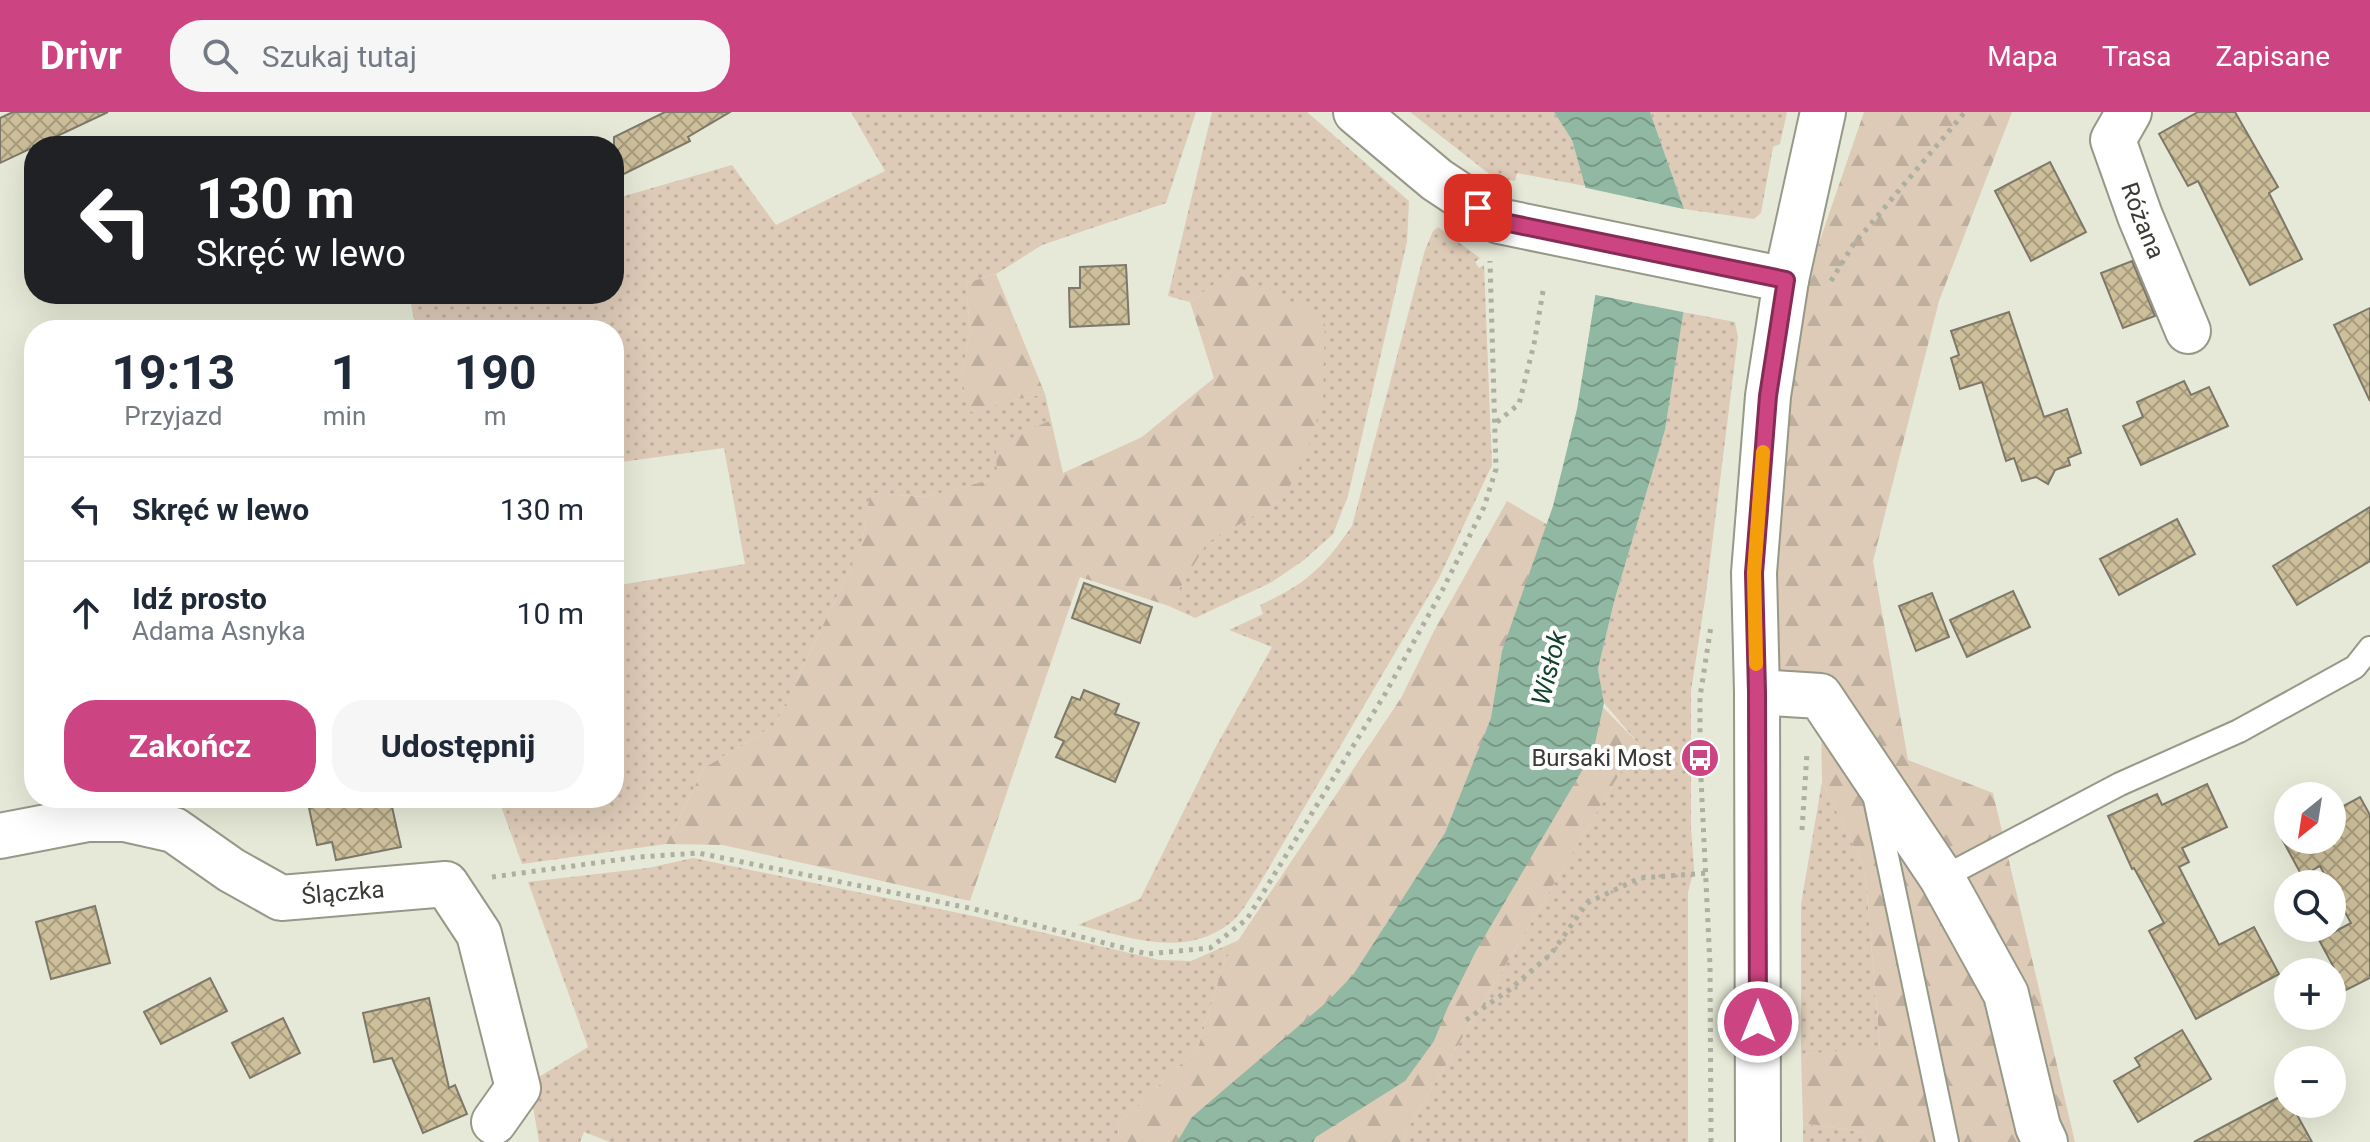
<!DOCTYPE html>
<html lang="pl">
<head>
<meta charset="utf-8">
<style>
	:root { --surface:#fff; --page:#f6f6f7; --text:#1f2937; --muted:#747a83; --line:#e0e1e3; --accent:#cc4481 }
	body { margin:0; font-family:Roboto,sans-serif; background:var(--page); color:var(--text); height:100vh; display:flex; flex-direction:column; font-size:30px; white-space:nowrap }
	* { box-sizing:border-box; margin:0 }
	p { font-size:26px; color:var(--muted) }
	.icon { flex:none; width:44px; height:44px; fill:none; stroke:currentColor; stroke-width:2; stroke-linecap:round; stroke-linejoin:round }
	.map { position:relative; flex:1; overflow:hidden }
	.sheet { position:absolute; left:24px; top:208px; width:600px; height:488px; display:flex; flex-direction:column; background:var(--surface); border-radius:32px; box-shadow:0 8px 32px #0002 }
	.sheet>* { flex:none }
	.guide { position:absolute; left:24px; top:24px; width:600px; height:168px; border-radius:32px; box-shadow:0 8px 32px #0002; background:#202124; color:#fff; overflow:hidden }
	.needle { width:52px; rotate:210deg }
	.controls { position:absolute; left:2274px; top:670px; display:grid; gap:16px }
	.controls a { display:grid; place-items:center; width:72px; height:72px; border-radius:50%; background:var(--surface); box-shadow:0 8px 32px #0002; font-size:40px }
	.pin { position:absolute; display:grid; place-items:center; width:68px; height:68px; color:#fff; margin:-34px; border-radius:16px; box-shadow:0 4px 12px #0006 }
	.me { position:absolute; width:88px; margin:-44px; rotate:0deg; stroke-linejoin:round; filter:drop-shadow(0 0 6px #0008) }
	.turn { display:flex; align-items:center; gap:28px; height:168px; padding:0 40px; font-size:36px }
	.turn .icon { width:104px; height:104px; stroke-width:2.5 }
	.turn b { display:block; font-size:56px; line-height:68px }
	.eta { display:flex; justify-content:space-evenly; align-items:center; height:136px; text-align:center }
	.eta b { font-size:48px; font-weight:700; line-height:56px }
	.button { display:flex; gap:16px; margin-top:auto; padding:16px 40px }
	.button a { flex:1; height:92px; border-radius:32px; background:var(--accent); color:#fff; font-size:32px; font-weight:700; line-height:92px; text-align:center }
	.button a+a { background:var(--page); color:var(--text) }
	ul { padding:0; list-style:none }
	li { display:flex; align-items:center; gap:24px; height:104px; padding:0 40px; border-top:2px solid var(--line) }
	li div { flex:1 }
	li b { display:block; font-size:30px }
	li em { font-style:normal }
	header { display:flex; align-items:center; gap:48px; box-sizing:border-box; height:112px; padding:0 40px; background:var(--accent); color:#fff }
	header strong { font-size:38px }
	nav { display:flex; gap:44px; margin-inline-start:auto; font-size:28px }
	.search { width:560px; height:72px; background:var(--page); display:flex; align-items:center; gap:20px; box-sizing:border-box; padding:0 28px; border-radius:32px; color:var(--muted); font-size:30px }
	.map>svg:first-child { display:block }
	.grass { fill:url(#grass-dots) }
	.forest { fill:url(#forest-firs) }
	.water { fill:url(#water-waves) }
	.pier { fill:#e7e9d8 }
	.building { fill:url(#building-cross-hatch); stroke:#7d7869; stroke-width:2 }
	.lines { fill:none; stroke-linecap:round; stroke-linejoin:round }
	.lane-casing { stroke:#969888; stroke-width:26 }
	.street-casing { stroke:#969888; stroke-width:48 }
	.secondary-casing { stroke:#969888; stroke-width:48 }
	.path { stroke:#adafa1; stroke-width:5; stroke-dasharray:4 6; stroke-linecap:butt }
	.lane { stroke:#fff; stroke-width:22 }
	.street { stroke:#fff; stroke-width:44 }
	.secondary { stroke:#fff; stroke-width:44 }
	.route-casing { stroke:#852c54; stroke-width:20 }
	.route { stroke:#cc4481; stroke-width:14 }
	.slow { stroke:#f59e0b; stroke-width:14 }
	.labels { text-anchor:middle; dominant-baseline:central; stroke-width:8; stroke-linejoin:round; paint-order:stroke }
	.street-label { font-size:24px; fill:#3a3b35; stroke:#fff }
	.poi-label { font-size:24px; fill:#3a3b35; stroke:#fff; text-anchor:end }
	.water-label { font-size:26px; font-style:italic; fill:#10422c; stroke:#fff }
</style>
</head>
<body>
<header>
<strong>Drivr</strong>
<div class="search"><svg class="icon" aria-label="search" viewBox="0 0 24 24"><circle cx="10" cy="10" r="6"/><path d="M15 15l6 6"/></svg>Szukaj tutaj</div>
<nav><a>Mapa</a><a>Trasa</a><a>Zapisane</a></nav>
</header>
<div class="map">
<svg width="2370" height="1030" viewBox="0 0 2370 1030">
	<defs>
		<pattern id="grass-dots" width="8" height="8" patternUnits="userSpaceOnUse" patternTransform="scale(2)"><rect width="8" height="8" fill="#ddcab7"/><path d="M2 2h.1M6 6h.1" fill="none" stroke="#beae9e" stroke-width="1.8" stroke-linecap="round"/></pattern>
		<pattern id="forest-firs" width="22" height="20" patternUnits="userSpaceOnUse" patternTransform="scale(2)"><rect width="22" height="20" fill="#ddcab7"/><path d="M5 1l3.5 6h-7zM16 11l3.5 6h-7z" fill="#beae9e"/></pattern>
		<pattern id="water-waves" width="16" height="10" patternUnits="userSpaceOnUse" patternTransform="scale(2)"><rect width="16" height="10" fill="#91b8a2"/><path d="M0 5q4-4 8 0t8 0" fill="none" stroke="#779785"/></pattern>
		<pattern id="building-cross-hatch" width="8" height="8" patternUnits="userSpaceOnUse" patternTransform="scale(2)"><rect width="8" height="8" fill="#cdbf9a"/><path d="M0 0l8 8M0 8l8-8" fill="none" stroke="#a79c7e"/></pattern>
	</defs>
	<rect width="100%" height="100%" fill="#e7e9d8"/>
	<g class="grass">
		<path d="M851,0H1196L1166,91L1042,133L996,162L966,171L970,219L961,267L1013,288L1045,282L1051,308L997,333L998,366L925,385L870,381L862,432L775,613L704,656L666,732L522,752L498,686H614V474L745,452L724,336L614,351V218H416L409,182H614V87L732,53L776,113L885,59Z"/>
		<path d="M1212,0H1307L1409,89L1407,130L1348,384L1333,422L1304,448L1272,470L1195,506L1169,494L1206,431L1283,387L1232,159L1190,190L1168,184Z"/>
		<path d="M1410,0H1554L1572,28L1585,74L1517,61L1515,69L1492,64Z"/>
		<path d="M1650,0H1787L1780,32L1773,35L1761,101L1754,107L1684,97Z"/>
		<path d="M1438,115L1480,146L1475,150L1479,156L1484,153L1492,353L1439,466L1257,776C1249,787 1241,803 1230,811C1185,847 1128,825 1078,813L1140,787L1214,638L1272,535L1229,518L1263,502L1260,493C1306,472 1323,456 1352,414L1425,138L1433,119Z"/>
		<path d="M1683,200L1735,210L1738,225L1706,481L1691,579V716L1694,757L1688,780V1030H1403L1410,1013L1638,631L1604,591L1598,557L1614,490L1665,318Z"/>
		<path d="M1822,670L1865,757L1880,937L1801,942V792Z"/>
		<path d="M693,746L973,804L1159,848L1191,849L1239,828L1225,848L1198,936L1119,1011L1118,1030H610L584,1020L580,1030H539L529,971L588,935L528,770L648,756Z"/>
		<path d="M1803,1011L1863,1020L1866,1030H1803Z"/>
	</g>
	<g class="forest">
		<path d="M1864,0H2012L1939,189L1873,449L1908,648L1993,681L2075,1030H1866L1863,1020L1803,1011L1801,942L1880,936L1865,757L1822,670L1821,602L1757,580L1754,461L1808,163Z"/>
		<path d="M1232,159L1325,207L1323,287L1306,343L1283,387L1207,431L1169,494L1080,465L970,789L723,733L666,732L704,656L775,613L862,432L870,381L925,385L997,366L996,333L1051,308L1063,361L1142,325L1214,266L1190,190Z"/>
		<path d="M996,162L1045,282L1013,288L972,301L961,267L970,219L966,171Z"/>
		<path d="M1507,389L1562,421L1532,523L1638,631L1410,1013L1403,1030H1118L1119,1011L1198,936L1225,848L1401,586L1434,519Z"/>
	</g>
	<path class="water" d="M1554,0H1650L1684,97V196L1665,318L1614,490L1598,557L1604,591L1593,640L1476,839L1447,897L1434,929L1405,969L1316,1025L1313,1030H1177L1192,1005L1328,889L1353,863L1445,721L1491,606L1502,539L1553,394L1577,297L1596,179L1585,74L1572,28Z"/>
	<path class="pier" d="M1582,75L1688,98V201L1591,182Z"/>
	<g class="building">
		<path d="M13,0H108L0,51V6Z"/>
		<path d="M665,0H730L688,25L690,29L614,67V25Z"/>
		<path d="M2198,0H2235L2278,75L2269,81L2302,147L2250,173L2198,69L2188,74L2159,22Z"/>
		<path d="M2050,50L2086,120L2031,149L1995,79Z"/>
		<path d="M2132,149L2155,204L2123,216L2101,161Z"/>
		<path d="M1126,153L1129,212L1070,215L1069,176H1080V155Z"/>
		<path d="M2370,196V289L2334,213Z"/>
		<path d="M2009,200L2044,305L2067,297L2081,341L2068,346L2070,353L2055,358L2048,372L2036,365L2022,369L2014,346L2006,349L1982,270L1960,277L1951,246L1959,243L1951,219Z"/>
		<path d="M2184,269L2191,283L2209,275L2228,314L2141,353L2123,314L2143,305L2137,290Z"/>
		<path d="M2370,395V449L2297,493L2273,454Z"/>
		<path d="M2177,407L2195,442L2119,483L2100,447Z"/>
		<path d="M1084,471L1152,495L1140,531L1072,506Z"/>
		<path d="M2013,479L2030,515L1967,545L1950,508Z"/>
		<path d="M1932,481L1949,525L1916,539L1899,494Z"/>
		<path d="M1084,578L1119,592L1115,602L1139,611L1115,670L1056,645L1064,629L1055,625L1072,585L1080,588Z"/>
		<path d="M2207,672L2227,715L2182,736L2189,750L2179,755L2219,833L2254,815L2279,862L2196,907L2149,819L2164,811L2134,756L2132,757L2108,704L2157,682L2162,693Z"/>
		<path d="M2360,685L2370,703V866L2346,878L2319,828L2351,811L2320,754L2302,764L2282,727L2288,724V728H2332V700Z"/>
		<path d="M323,686H390L401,735L336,748L332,730L317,733L309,696L325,692Z"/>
		<path d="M95,794L110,851L51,867L36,810Z"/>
		<path d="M210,866L227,899L161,932L144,900Z"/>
		<path d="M429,886L449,976L455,973L467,1002L423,1021L392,946L374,950L363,901Z"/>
		<path d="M283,906L300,941L250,966L232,931Z"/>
		<path d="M2182,918L2211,967L2138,1010L2114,969L2140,954L2135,946Z"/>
		<path d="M2285,982L2288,992H2291L2312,1030H2194Z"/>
	</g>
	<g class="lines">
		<defs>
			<g id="lane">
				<path d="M1875,687L1947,1030"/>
				<path d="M1942,766L2120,672L2239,619L2355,555L2370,536"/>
			</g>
			<g id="street">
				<path d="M1356,0L1437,68L1499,109L1786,168"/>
				<path id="s1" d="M2129,0L2113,28L2140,104L2188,219"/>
				<path d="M1757,580L1820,584L1942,766L2006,882L2038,1015L2045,1030"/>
				<path id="s2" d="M0,724L88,707H125L174,718L231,758L281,786L446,772L479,822L518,976L494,1010"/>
			</g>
			<path id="secondary" d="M1758,1030L1757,580L1754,461L1768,284L1786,168L1823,0"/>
		</defs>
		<use href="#lane" class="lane-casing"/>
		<use href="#street" class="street-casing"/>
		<use href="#secondary" class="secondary-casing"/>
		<g class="path">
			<path d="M1831,169L1853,133L1965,0"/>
			<path d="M1497,310L1519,292L1534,232L1543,179"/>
			<path d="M1802,718L1807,641"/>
			<path d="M492,765L639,745L698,741L974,797L1147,842L1210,836L1247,807L1385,582L1443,477L1484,395L1496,357L1490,149"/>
			<path d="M1466,908L1509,878L1551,842L1587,791L1640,766L1707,761"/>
			<path d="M1711,1030L1710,853L1700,646V585L1711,514"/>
		</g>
		<use href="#lane" class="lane"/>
		<use href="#street" class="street"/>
		<use href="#secondary" class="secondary"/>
	</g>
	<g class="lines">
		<defs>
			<path id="route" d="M1478,96L1499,109L1786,168L1768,284L1754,461L1757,580L1758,910"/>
		</defs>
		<use href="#route" class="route-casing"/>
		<use href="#route" class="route"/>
		<path class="slow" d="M1756,552L1754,461L1763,340"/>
	</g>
	<defs>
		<symbol id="bus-disc" viewBox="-11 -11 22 22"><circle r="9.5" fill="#cc4481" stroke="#fff"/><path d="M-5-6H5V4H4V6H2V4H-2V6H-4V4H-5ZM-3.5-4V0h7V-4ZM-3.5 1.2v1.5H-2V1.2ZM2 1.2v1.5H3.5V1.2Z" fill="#fff"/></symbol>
	</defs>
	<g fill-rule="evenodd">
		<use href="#bus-disc" x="1678" y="624" width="44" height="44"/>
	</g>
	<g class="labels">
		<g class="street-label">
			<text stroke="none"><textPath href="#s1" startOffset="118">Różana</textPath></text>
			<text stroke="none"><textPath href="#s2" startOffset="366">Ślączka</textPath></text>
		</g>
		<g class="poi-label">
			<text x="1672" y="646">Bursaki Most</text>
		</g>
		<g class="water-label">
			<text transform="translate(1549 556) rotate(-76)">Wisłok</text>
		</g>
	</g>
</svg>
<div class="controls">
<a><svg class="needle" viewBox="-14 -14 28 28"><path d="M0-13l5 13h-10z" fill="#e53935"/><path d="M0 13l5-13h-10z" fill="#747a83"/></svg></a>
<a><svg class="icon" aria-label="search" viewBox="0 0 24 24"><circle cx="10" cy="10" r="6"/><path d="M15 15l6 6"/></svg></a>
<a>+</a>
<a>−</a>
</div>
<div class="pin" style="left:1478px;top:96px;background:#d93025"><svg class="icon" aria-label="arrive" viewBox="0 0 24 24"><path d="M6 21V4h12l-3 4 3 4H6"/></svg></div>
<svg class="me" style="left:1758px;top:910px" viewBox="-20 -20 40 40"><circle r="17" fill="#cc4481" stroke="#fff" stroke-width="3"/><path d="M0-11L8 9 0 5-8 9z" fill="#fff"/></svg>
<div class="guide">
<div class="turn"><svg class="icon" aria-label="left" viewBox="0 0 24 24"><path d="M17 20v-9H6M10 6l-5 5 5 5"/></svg><div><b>130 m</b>Skręć w lewo</div></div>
</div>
<section class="sheet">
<div class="eta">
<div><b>19:13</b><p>Przyjazd</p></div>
<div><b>1</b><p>min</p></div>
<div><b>190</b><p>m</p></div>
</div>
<ul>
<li><svg class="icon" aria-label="left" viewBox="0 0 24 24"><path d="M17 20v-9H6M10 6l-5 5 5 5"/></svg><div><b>Skręć w lewo</b></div><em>130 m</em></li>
<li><svg class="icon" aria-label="ahead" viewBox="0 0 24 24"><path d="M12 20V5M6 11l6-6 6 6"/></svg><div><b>Idź prosto</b><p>Adama Asnyka</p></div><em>10 m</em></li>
</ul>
<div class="button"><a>Zakończ</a><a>Udostępnij</a></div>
</section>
</div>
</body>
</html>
